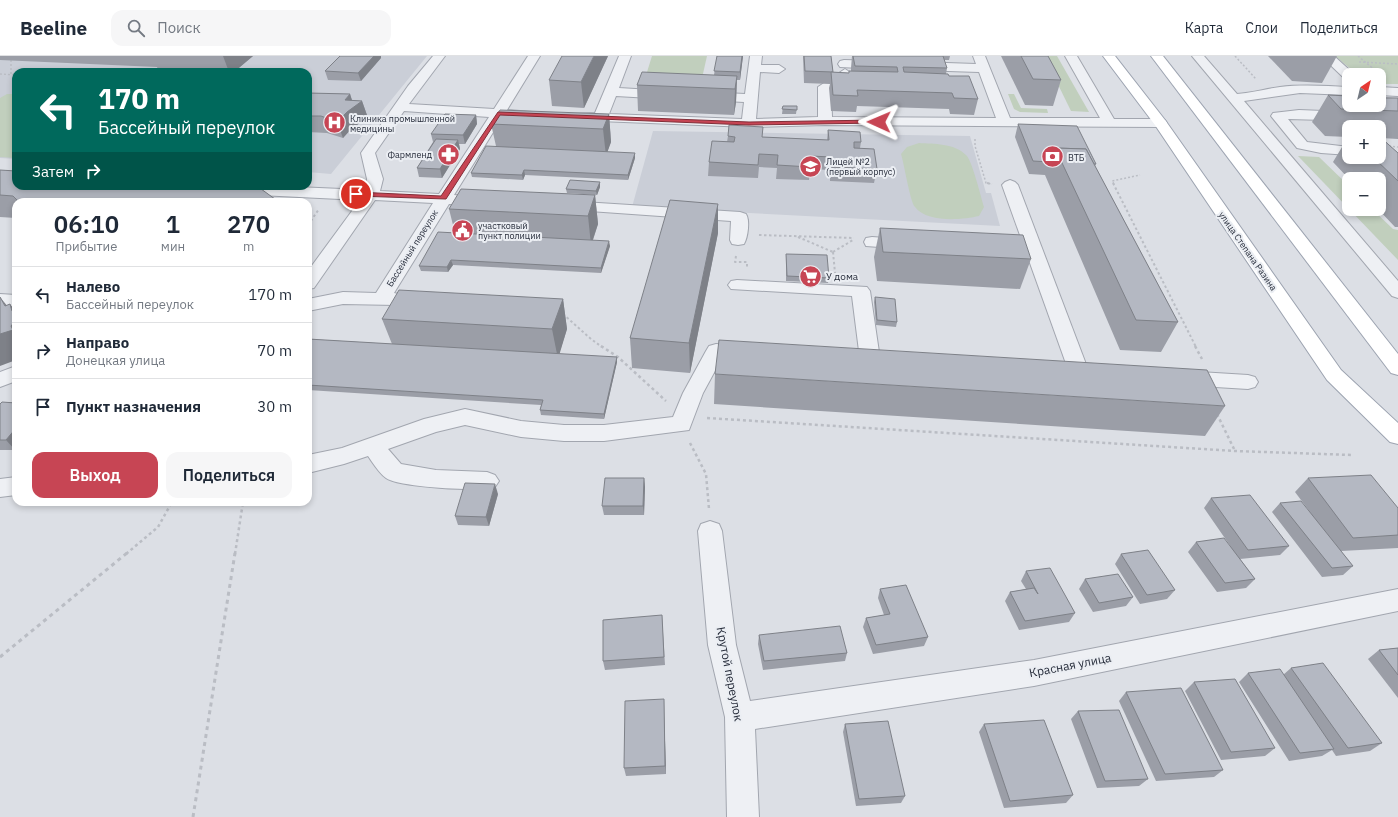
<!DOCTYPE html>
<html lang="ru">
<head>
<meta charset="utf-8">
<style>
	:root { --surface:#fff; --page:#f6f6f7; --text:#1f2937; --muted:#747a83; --line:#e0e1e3; --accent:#c74554 }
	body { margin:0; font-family:"IBM Plex Sans",sans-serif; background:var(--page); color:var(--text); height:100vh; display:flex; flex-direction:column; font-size:15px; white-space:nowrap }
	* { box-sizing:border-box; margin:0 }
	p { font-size:13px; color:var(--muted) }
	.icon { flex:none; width:22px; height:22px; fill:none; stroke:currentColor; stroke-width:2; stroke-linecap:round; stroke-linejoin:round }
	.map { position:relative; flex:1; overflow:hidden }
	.details { position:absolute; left:12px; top:142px; width:300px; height:308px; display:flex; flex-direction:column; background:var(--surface); border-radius:12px; box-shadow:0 2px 6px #0003 }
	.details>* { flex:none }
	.hud { position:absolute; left:12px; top:12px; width:300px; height:122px; border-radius:12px; box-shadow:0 2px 6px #0003; background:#00695c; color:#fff; overflow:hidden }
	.needle { width:26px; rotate:35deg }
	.controls { position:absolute; left:1342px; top:12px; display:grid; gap:8px }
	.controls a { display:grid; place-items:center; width:44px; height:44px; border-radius:8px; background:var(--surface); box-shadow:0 2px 6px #0003; font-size:20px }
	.pin { position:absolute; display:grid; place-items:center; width:34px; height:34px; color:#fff; margin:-17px; border:2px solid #fff; border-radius:50%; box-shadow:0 1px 4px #0007 }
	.me { position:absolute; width:44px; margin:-22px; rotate:271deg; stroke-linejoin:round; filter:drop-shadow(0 0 3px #0008) }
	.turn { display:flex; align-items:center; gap:14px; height:84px; padding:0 20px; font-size:18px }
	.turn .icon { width:52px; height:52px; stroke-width:2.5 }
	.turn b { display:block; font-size:28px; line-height:34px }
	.then { display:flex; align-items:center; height:38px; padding:0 20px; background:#0003; gap:8px; font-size:15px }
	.eta { display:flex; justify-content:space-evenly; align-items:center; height:68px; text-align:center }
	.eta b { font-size:24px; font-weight:600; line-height:28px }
	.button { display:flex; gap:8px; margin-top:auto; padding:8px 20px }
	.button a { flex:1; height:46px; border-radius:12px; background:var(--accent); color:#fff; font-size:16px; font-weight:600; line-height:46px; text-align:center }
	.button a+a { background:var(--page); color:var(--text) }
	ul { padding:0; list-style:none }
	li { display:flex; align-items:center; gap:12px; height:56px; padding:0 20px; border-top:1px solid var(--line) }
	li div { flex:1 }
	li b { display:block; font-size:15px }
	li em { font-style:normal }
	header { display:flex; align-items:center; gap:24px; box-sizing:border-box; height:56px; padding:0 20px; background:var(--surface); border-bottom:1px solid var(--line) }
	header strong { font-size:19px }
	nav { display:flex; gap:22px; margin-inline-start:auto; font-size:14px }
	.search { width:280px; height:36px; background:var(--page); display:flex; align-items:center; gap:10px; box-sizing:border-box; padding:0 14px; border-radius:12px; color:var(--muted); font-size:15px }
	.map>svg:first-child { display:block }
	.built { fill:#caced7 }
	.green { fill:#c1cfbd }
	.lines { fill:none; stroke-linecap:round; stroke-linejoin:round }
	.minor-casing { stroke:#a2a6af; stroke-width:2 }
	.major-casing { stroke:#9ca3b0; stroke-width:2 }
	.path-far3 { stroke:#babdc4; stroke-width:1.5; stroke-dasharray:2 2; stroke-linecap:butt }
	.path-far2 { stroke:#babdc4; stroke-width:2; stroke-dasharray:2.5 2.5; stroke-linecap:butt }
	.path-far1 { stroke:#babdc4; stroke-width:2.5; stroke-dasharray:3 3; stroke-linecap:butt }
	.path { stroke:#babdc4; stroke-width:3; stroke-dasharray:4 4; stroke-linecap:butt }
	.minor { fill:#eef0f4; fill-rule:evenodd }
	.major { fill:#fff; fill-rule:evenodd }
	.wall { fill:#9b9ea7; fill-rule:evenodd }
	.shaded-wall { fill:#7e8188 }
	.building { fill:#b4b8c2; stroke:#7e8188 }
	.route { fill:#c74554; stroke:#812d37 }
	.labels { text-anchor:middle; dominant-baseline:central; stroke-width:4; stroke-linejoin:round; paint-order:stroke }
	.far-poi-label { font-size:9px; fill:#272d3b; stroke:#ebeef3; text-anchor:start }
	.far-street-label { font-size:9px; fill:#272d3b; stroke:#ebeef3 }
	.poi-label { font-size:10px; fill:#272d3b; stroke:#ebeef3; text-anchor:start }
	.near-street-label { font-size:12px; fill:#272d3b; stroke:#ebeef3 }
</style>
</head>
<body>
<header>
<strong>Beeline</strong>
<div class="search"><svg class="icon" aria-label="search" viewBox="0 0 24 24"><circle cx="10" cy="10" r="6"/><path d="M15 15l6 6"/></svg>Поиск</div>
<nav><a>Карта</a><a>Слои</a><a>Поделиться</a></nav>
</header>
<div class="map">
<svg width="1398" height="761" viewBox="0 0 1398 761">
	<rect width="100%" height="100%" fill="#dcdfe5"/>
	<g class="built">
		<path d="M0,0H427L331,118L308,116V16H16V103L0,102Z"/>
		<path d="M653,75L970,80L986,137H991L1000,170L632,151Z"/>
	</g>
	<g class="green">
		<path d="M652,0H707L700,31L643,29Z"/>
		<path d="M1044,0H1057L1089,56L1071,55Z"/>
		<path d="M1335,0H1398V28H1379V19H1358Z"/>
		<path d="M7,38H16V102L0,101V42Z"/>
		<path d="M1008,38H1014L1021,52L1047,53L1048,57L1020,56L1014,53Z"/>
		<path d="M919,87C934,88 954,87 966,99C972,104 981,141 984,151L979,160C962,164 927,167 915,151C910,146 904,107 901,98L907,91Z"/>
		<path d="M1298,100L1319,101L1349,130V153Z"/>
		<path d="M1349,153H1372L1393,173L1398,174V204Z"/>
	</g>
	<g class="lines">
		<defs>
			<g id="minor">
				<path d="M433,0H445L409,48L494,53L528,0H540L507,54L532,56L534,59L532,62H502L454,139L491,142L493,145L491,148L485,150L449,148L394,237L403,239L405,243L403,247L396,249L343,248L308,255V243L343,236L376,237L433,147L375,144L314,232L308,233V215L360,144L178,135L173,133L170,130H274L364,134L367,123L361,97L408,30ZM404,55L489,61L439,138L380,135L383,123L375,97Z"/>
				<path d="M619,0H631L619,32L668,35L675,39L668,43L616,40L609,58L742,63L744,46L706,44L701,43L699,40L701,37L706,36L745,38L750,0H762L761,9H779L785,13L779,17L760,16L756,63L818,61V31L824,27L840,26L839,17L845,13L851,17L853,29L847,33L831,34L832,61L996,62L979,16L917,14L911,10L917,6L976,8L973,0H985L1010,62H1100L1065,0H1077L1114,63H1160L1165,64L1167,67L1165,70L1160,71L825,69L749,71L574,64L572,61L574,58L595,57Z"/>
				<path d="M1192,0H1204L1237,38C1252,37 1265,33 1280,31C1303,28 1326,30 1349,31V39L1300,37L1244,45L1398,225V242L1392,240Z"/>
				<path d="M1321,0H1334L1355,19H1349V24L1345,23Z"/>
				<path d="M844,4L880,5L886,9L880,13L840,11L838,8L840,5Z"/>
				<path d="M1379,31L1398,32V40L1379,39Z"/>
				<path d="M1299,54L1398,58V66L1288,63L1307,86L1349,91V99L1321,97L1297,92L1271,60L1273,57Z"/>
				<path d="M1010,124L1015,126L1018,129L1089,316L1086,321L1079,323L1072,321L1069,316L1002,129L1005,126Z"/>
				<path d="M567,145L740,156L746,158C750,164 748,181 744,188L738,189L732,188L730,184L731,165L561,153L559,150L561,147Z"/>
				<path d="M872,181L912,184L914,188L912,192L906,193L866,190L864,186L866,182Z"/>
				<path d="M737,224L867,231L870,235L880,303L877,308L870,310L863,308L860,303L852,240L731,233L728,229L731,225Z"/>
				<path d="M0,238L16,239V251L0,250Z"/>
				<path d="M716,288L754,291L757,296L754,301L747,303L722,302L703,337L689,374L604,385H564L521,381L465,369L436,376L388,393L401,408L436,414L487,416L495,419L499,425L495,431C480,436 397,431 386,422C379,417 373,407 368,400L344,408L308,417V399L342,392L424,363L465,353L521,365L564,369H604L673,361L683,337L706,295L709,290Z"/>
				<path d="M16,310V325L0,331V316Z"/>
				<path d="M1183,315L1248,319L1255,321L1258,326L1255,331L1248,333L1183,329L1176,327L1173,322L1176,317Z"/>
				<path d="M16,421V439L0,441V423Z"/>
				<path d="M710,465L719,468L722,475L736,589L750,645L1034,604L1398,533V555L1034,630L755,673L759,761H727L725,661L708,589L698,475L701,468Z"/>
			</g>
			<g id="major">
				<path d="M1103,0H1115L1165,64L1341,314L1398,367V388L1390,386L1327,324L1155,69Z"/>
				<path d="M1151,0H1163L1398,298V319L1391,317Z"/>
			</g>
		</defs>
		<use href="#minor" class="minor-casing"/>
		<use href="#major" class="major-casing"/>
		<g class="path-far3">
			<path d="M11,0V18"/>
			<path d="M1235,0L1256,23"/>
			<path d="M1358,0L1381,19"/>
			<path d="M1359,6L1398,8"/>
			<path d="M0,18L16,19"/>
			<path d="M975,83V90L986,127L992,128"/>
			<path d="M1389,90L1398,91"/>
			<path d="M1114,128L1112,125L1140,119"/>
		</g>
		<g class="path-far2">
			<path d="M987,127L992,128"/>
			<path d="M1113,127L1196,291"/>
			<path d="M308,169L319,153"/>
			<path d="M759,179L854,182"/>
			<path d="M798,181L833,196"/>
			<path d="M833,196L835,217"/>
			<path d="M833,196L853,184"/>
			<path d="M736,200L735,206H747V213"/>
			<path d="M563,258L591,283L602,291"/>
		</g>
		<g class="path-far1">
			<path d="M601,290L618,301L666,345"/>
			<path d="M1195,290L1202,303"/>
			<path d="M1217,358L1235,395"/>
			<path d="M707,362L1235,395L1352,399"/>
			<path d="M690,387L706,418L709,453"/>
			<path d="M126,498L158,471L172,446"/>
			<path d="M235,498L243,446"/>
		</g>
		<g class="path">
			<path d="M0,601L127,497"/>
			<path d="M193,761L235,497"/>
		</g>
		<use href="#minor" class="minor"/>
		<use href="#major" class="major"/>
	</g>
	<g class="wall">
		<path d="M0,0H253L234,16H159L157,11L0,4Z"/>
		<path d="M608,0L584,52L552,50L549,24Z"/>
		<path d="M717,0H743L740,24H737L736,46L734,59L638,55L637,29L714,19Z"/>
		<path d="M803,0H831L833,16L849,17V15H851V12L852,0H950L949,4H944L947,12L946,18L978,43L974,59L950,58L949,53L857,50L856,56L831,55L829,32L830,28L804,27Z"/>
		<path d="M1001,0H1048L1061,24L1053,50L1025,49Z"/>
		<path d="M1268,0H1337L1322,27L1292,25Z"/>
		<path d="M381,2L361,25L328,24L325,15Z"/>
		<path d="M308,37L350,38L352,44L362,45L368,62L352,72L343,82L327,77L308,76Z"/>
		<path d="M1328,39L1398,42V83L1381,82L1398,97V171H1395L1378,153H1379V123H1349L1333,106L1348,81L1325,80L1312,66ZM1349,71H1379V101H1349Z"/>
		<path d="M783,50H797L796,58H782Z"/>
		<path d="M609,58L611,86L607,96L635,102L628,124L525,119L523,124L472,121L471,117L496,90L491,68Z"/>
		<path d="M476,59L477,68L465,88H459L460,93L442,122L419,121L417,112L433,86L431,78Z"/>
		<path d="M1018,68L1096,108L1095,110L1178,266L1161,296L1120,294L1045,119L1029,118L1015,81Z"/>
		<path d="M828,74L861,86L860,92L877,113L874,127L830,125V114L810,113L809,124L776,123L777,112L759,111L758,122L708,120L709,106L727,86L728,80L827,84Z"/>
		<path d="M0,114L279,146H16V162L0,161Z"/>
		<path d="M600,126V131L597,139L567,137L566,133Z"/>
		<path d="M595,139L598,168L593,184L610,190L601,217L453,209L448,216L421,215L419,210L455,177L449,153Z"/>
		<path d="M718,148V177L690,317L632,312L630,282Z"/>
		<path d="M880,172L1031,203L1020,233L877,225L874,201Z"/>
		<path d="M786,198L829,222L828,227L786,225Z"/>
		<path d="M875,241L897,266L896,271L876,269L874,246Z"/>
		<path d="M563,243L567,273L559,298L617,301V306L604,363L541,359L540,354L541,349L308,334V283L392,288L382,263Z"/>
		<path d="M715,318L1225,350L1205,380L714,348Z"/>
		<path d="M0,348L15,394H0Z"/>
		<path d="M644,422L645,431L644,459H604L602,450Z"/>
		<path d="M1308,422L1398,452V492L1341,495L1353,510L1343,519L1322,521L1272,456L1280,447L1310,456L1295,436Z"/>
		<path d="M498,438L489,470L458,469L455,460Z"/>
		<path d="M1211,442L1289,490L1280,499L1240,503L1255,523L1246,532L1217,536L1188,496L1196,486L1231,491L1204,452Z"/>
		<path d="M1121,498L1175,534L1167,543L1140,548L1115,508Z"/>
		<path d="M1026,515L1075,557L1069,566L1019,574L1005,545L1010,536L1026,533L1021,525Z"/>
		<path d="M1085,523L1133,541L1126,550L1093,556L1079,533Z"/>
		<path d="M880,533L928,581L924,590L873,598L863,571L866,562L884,559L878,542Z"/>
		<path d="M662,559L665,609L605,614L603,605Z"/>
		<path d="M759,579L847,597L845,605L763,614L758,588Z"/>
		<path d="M1398,592V642L1368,603L1379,594Z"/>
		<path d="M1291,612L1382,687L1370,695L1336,700L1332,694L1322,700L1289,705L1239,626L1248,617L1283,619Z"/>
		<path d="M1194,626L1275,692L1265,700L1221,704L1185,635Z"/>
		<path d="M1126,636L1223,714L1214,721L1156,725L1119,645Z"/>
		<path d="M664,651L666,718L626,720L624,712Z"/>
		<path d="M1078,655L1148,723L1139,730L1097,732L1071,663Z"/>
		<path d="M845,668L905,740L901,747L856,750L843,676Z"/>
		<path d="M984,668L1073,739L1066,747L1004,752L979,676Z"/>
	</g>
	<g class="shaded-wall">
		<path d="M223,0H253L234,16H229Z"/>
		<path d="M374,0H381V2L361,25L358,17Z"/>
		<path d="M594,0H608L584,52L581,26Z"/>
		<path d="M742,0H743L740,24V16Z"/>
		<path d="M737,20L736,46L734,59L735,33Z"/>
		<path d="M350,38L354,51L362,45L368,62L352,72L343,82L337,66L345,44Z"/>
		<path d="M609,58L611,86L606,100L603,73Z"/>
		<path d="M476,59L477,68L465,88L463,79Z"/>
		<path d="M458,84L460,93L442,122L440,113Z"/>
		<path d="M635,97V102L628,124V119Z"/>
		<path d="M524,114L525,119L523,124L522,119Z"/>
		<path d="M600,126V131L597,139L596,135Z"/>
		<path d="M595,139L598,168L591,189L588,160Z"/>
		<path d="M85,144L86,146H75Z"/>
		<path d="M718,148V177L690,317L689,287Z"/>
		<path d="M609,185L610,190L601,217V212Z"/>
		<path d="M451,204L453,209L448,216L447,211Z"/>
		<path d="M0,241L16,261L5,250Z"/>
		<path d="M563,243L567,273L558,303L552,273Z"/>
		<path d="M10,248L16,256V261L12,255Z"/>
		<path d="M16,264V304L0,310V278Z"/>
		<path d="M617,301V306L604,363V358Z"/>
		<path d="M16,372V392L15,394L6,384Z"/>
		<path d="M644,422L645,431L644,459L643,450Z"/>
		<path d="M495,428L498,438L489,470L486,461Z"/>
		<path d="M664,643V651L666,718L665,710Z"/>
	</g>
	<g class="building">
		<path d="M340,0H374L358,17L325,15Z"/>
		<path d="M562,0H594L581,26L549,24Z"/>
		<path d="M717,0H742L740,16L714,15Z"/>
		<path d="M804,0H831L833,16L805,15Z"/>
		<path d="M853,0H943L947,12L903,11L904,16L948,18L949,20H969L978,43L954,42L952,37L857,34L858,40L833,39L831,16L849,17V15L898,16L897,11L855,10Z"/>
		<path d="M1021,0H1048L1061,24L1033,23Z"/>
		<path d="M642,16L737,20L735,33L637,29Z"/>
		<path d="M308,37L350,38L345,44L362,45L347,56L337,66L321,60H308Z"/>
		<path d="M1328,39L1349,40V49H1379V42H1398V55L1341,53Z"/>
		<path d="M783,50H797V54L782,53Z"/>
		<path d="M500,54L609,58L603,73L491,68Z"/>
		<path d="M445,58L476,59L463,79L431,78Z"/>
		<path d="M1018,68L1077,70L1096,108H1094L1086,93L1055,92L1050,106L1033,105Z"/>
		<path d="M729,69L763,71L762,81L829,84L828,74L860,76L861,86H854V92L874,93L877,113L832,111V101L810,100V111L777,109L778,99L759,98L758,109L709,106L712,85L734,86L735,81L728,80Z"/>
		<path d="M1379,80L1398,97V125L1373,101H1379Z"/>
		<path d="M436,83L458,84L440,113L417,112Z"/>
		<path d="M486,90L635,97L628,119L524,114L522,119L471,117Z"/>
		<path d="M1055,92L1086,93L1178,266L1136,264Z"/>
		<path d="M0,114L16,115V130H257L279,146H104L85,144L75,146H19L13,140L0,139Z"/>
		<path d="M570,124L600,126L596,135L566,133Z"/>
		<path d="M461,133L595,139L588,160L449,153Z"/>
		<path d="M670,144L718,148L689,287L630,282Z"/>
		<path d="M880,172L1023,179L1031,203L883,196Z"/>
		<path d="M438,176L609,185L601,212L451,204L447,211L419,210Z"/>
		<path d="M786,198L827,199L829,222L787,220Z"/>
		<path d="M399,234L563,243L552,273L382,263Z"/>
		<path d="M0,241L5,250L10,248L12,255L16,256V264L11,270L13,274L0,278Z"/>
		<path d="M875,241L895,243L897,266L877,264Z"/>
		<path d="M308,283L617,301L604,358L540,354L543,344L308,329Z"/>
		<path d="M719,284L1207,314L1225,350L715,318Z"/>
		<path d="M2,346L16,347V372L6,384H0V348Z"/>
		<path d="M1371,419L1398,452V479L1353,482L1308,422Z"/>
		<path d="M605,422H644L643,450H602Z"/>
		<path d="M465,427L495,428L486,461L455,460Z"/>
		<path d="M1250,439L1289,490L1248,494L1211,442Z"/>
		<path d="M1301,445L1353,510L1332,512L1280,447Z"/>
		<path d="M1224,482L1255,523L1225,527L1196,486Z"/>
		<path d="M1148,494L1175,534L1147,539L1121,498Z"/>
		<path d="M1050,512L1075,557L1025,565L1010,536L1034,532L1038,538L1026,515Z"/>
		<path d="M1118,518L1133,541L1099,547L1085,523Z"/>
		<path d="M906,529L928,581L876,589L866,562L890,558L880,533Z"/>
		<path d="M662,559L664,601L603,605V564Z"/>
		<path d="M840,570L847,597L764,605L759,579Z"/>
		<path d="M1398,592V619L1379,594Z"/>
		<path d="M1323,607L1382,687L1348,692L1291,612Z"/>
		<path d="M1280,613L1334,693L1300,697L1248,617Z"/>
		<path d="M1235,623L1275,692L1231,696L1194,626Z"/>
		<path d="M1181,632L1223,714L1165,718L1126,636Z"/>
		<path d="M664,643L665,710L624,712L625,645Z"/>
		<path d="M1119,654L1148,723L1105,725L1078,655Z"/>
		<path d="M1044,664L1073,739L1010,745L984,668Z"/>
		<path d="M888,665L905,740L859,743L845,668Z"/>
	</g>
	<path class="route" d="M498,56L749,66L879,64L881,66L879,67L749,69L500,59L446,143L356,140L353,138L356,136L441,140Z"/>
	<defs>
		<symbol id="hospital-disc" viewBox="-11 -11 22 22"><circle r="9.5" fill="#c74554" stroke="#ebeef3"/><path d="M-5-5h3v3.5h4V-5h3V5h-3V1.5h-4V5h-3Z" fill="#fff"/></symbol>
		<symbol id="pharmacy-disc" viewBox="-11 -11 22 22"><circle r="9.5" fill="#c74554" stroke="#ebeef3"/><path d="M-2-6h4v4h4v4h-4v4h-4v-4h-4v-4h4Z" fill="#fff"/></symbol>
		<symbol id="bank-disc" viewBox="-11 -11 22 22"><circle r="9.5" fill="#c74554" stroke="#ebeef3"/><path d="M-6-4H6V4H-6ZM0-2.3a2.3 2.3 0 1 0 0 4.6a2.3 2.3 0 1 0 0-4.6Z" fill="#fff"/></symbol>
		<symbol id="school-disc" viewBox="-11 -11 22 22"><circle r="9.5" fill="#c74554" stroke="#ebeef3"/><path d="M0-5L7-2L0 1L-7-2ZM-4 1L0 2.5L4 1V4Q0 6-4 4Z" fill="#fff"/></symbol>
		<symbol id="civic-disc" viewBox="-11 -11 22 22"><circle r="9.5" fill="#c74554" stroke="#ebeef3"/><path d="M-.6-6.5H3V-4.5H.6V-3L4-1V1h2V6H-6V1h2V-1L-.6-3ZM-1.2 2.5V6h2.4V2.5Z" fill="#fff"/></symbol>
		<symbol id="supermarket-disc" viewBox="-11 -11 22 22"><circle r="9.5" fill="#c74554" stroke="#ebeef3"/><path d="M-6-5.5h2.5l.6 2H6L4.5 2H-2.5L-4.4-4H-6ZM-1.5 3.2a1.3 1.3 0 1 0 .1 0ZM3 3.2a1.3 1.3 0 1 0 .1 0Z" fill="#fff"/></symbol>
	</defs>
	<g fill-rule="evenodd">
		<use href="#hospital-disc" x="322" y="54" width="25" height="25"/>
		<use href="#pharmacy-disc" x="436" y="86" width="25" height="25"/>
		<use href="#bank-disc" x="1040" y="88" width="25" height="25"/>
		<use href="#school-disc" x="798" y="98" width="25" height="25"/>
		<use href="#civic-disc" x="450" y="162" width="25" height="25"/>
		<use href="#supermarket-disc" x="798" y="208" width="25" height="25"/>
	</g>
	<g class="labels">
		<g class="far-poi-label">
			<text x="350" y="62">Клиника промышленной<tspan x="350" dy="10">медицины</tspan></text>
			<text x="432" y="98" text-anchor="end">Фармленд</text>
			<text x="1068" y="101">ВТБ</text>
			<text x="826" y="105">Лицей №2<tspan x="826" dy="10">(первый корпус)</tspan></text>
			<text x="478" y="169">участковый<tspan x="478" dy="10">пункт полиции</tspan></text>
		</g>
		<g class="far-street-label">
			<text transform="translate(412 192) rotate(-58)">Бассейный переулок</text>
			<text transform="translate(1248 195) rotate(55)">улица Степана Разина</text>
		</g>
		<g class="poi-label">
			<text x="826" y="220">У дома</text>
		</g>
		<g class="near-street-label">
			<text transform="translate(1070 609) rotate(-11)">Красная улица</text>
			<text transform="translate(730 618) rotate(79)">Крутой переулок</text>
		</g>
	</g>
</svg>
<div class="controls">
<a><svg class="needle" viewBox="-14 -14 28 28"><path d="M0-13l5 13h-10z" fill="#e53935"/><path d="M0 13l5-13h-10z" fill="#747a83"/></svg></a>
<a>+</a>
<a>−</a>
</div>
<div class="pin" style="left:356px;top:138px;background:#d93025"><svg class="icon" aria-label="arrive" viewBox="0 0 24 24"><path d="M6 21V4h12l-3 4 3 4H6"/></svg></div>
<svg class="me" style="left:879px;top:66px" viewBox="-20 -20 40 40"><path d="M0-17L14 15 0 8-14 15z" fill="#c74554" stroke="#fff" stroke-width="4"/></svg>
<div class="hud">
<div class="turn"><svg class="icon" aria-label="left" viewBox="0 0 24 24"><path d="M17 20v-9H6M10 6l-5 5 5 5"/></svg><div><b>170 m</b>Бассейный переулок</div></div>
<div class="then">Затем<svg class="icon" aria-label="right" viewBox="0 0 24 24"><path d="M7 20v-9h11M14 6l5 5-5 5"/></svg></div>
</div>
<section class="details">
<div class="eta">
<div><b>06:10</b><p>Прибытие</p></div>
<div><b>1</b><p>мин</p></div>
<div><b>270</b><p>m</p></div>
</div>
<ul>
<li><svg class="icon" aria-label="left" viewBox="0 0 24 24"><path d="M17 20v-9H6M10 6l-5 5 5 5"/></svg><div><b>Налево</b><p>Бассейный переулок</p></div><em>170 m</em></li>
<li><svg class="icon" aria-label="right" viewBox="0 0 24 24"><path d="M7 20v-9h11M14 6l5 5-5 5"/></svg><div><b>Направо</b><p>Донецкая улица</p></div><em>70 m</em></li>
<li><svg class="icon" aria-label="arrive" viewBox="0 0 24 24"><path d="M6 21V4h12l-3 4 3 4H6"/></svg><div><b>Пункт назначения</b></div><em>30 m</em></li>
</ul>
<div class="button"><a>Выход</a><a>Поделиться</a></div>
</section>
</div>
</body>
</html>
